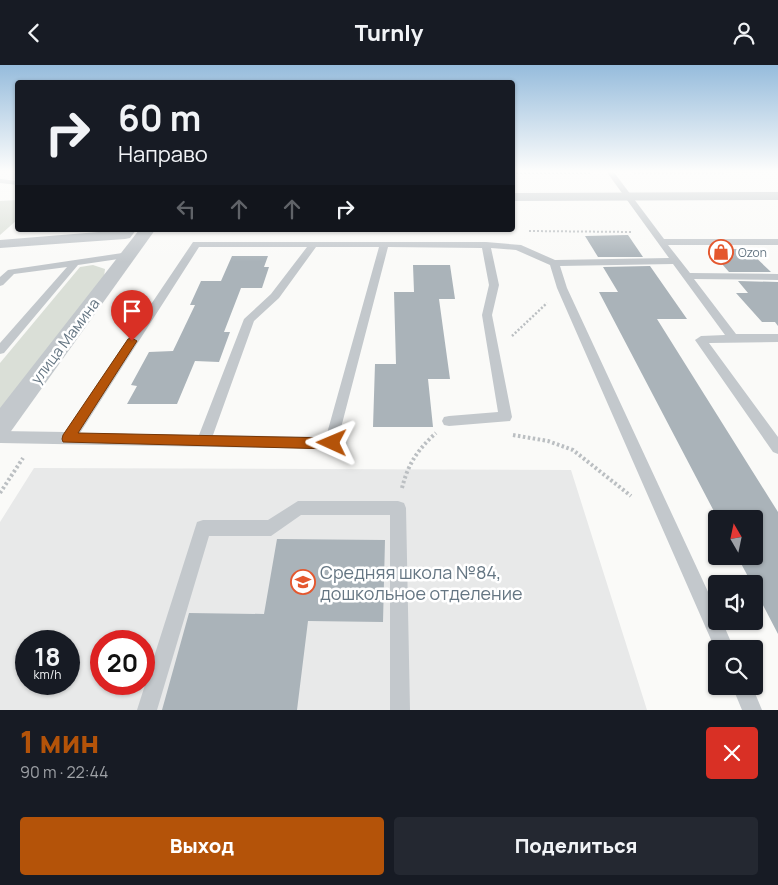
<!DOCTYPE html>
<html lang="ru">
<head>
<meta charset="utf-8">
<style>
	:root { --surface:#171b24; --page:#242831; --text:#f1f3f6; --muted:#9ea1a6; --accent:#b45309 }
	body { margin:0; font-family:Manrope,sans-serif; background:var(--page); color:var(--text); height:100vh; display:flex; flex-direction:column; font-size:19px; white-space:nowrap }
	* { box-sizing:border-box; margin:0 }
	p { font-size:16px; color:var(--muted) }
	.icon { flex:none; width:28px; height:28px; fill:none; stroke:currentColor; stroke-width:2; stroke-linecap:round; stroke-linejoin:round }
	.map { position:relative; height:645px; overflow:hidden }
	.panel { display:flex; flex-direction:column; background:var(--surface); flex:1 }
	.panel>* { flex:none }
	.hud { position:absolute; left:15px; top:15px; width:500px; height:152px; border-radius:5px; box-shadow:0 1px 4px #0004; background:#171b24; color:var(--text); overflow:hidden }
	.needle { width:32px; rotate:351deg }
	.controls { position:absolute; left:708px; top:445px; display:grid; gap:10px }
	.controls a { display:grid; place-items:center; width:55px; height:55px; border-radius:5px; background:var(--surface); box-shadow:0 1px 4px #0004; font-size:25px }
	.speed { position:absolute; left:15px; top:565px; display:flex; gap:10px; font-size:25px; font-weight:700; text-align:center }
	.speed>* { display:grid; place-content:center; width:65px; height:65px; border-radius:50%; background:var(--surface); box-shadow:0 1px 4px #0004; line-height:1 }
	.speed small { font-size:12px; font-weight:400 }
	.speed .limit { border:8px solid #d22; background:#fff; color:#111 }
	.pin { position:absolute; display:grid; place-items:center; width:42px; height:42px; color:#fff; margin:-51px -21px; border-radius:50% 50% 50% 0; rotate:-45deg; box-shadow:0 0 5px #0007 }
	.pin .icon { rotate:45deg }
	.me { position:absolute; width:55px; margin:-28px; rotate:271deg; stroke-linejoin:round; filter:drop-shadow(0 0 4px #0008) }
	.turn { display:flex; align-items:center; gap:18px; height:105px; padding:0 20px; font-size:22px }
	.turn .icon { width:65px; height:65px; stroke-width:2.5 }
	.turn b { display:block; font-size:35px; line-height:42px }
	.lanes { display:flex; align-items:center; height:48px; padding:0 20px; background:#0003; justify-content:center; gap:25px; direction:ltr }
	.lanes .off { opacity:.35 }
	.round { display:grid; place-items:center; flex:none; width:52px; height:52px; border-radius:5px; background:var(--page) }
	.head { display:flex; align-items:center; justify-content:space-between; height:85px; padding:0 20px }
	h1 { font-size:30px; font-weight:800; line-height:38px; color:var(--accent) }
	.button { display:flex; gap:10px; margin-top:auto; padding:10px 20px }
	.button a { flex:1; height:58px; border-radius:5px; background:var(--accent); color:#fff; font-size:20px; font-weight:800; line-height:58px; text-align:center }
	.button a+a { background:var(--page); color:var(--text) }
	header { display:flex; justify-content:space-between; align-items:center; height:65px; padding:0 20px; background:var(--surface); font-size:22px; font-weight:800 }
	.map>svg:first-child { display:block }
	.built { fill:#e8e9e9; fill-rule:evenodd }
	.green { fill:#dadfd7 }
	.building { fill:#aab3b9 }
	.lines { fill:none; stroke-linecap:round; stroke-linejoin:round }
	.path-far2 { stroke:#bbbfc2; stroke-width:2; stroke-dasharray:2 2; stroke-linecap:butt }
	.path-far1 { stroke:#bbbfc2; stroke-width:2.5; stroke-dasharray:2 2; stroke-linecap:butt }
	.path { stroke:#bbbfc2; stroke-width:4; stroke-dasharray:2.5 2.5; stroke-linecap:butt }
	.service { fill:#c3c8cc; fill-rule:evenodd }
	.pedestrian { fill:#c3c8cc; fill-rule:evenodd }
	.minor { fill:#c3c8cc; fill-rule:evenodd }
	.route { fill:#b45309; stroke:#753606 }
	.labels { text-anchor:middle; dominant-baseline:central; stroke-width:5; stroke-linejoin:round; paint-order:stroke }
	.far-poi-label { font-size:12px; fill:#657683; stroke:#fff; text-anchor:start }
	.street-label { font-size:15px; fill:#657683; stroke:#fff }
	.near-poi-label { font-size:18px; fill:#657683; stroke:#fff; text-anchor:start }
</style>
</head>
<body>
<header><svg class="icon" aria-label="back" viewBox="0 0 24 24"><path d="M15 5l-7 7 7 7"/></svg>Turnly<svg class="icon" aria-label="person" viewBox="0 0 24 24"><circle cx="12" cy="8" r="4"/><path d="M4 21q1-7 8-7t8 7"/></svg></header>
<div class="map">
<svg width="778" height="645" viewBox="0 0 778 645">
	<rect width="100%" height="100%" fill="#fafaf8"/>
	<path class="built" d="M34,403L571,405L647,645H0V457ZM26,576H69V619H26ZM101,576H144V619H101Z"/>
	<g class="green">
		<path d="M17,135V155L0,170V136Z"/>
		<path d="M93,200L105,204L104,212L0,347V298L80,202Z"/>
	</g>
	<g class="building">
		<path d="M628,170L643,192H598L585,171Z"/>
		<path d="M709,184H747L771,207H729Z"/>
		<path d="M232,191H268L264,202H269L262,223H241L224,267H230L219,297L195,296L177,339H127L137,321L131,320L149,287L173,286L195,240H190L201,216H221Z"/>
		<path d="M413,200H450L455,234H439L450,314H428L433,362H373L375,299H396L394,227H414Z"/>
		<path d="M650,201L687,254H657L778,447V569L754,523V519H752L737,491H754V454H718L599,227H618L603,202Z"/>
		<path d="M738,216L778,217V261L775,257H762L736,228H748Z"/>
		<path d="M277,474L385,475L383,557L308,556L297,645H162L189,548L264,549Z"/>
	</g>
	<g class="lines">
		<g class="path-far2">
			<path d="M512,108H592"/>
			<path d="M634,108L778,107"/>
			<path d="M529,166L632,167"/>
		</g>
		<path class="path-far1" d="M512,271L547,238"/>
		<g class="path">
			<path d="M513,370L548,376L573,385L631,431"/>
			<path d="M402,423C408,399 418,384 436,368"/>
			<path d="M0,428L23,393"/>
		</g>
		<g class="service">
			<path d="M606,106H613L664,174H778V180H668L690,208L778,209V215L694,214L736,269H778V277L709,278L778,372V389L773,387L695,275L701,271L725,270L673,199L560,201L567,223L716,544V556H722L734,584H716V586L557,223L550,200L516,185L491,183L499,220L492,250L512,352L510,356L449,361L444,360L442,356L444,352L449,351L498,347L482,250L489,220L482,183L388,182L336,382L331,384L0,378V366L65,367L193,177H486L521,180L555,195L669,193ZM199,182H307L271,229L244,254L199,370L80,368ZM316,182H379L326,372L213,370L254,256L279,233Z"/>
			<path d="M0,114L18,116V120L0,118Z"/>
			<path d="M129,187L134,190L132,192L78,200L4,288L0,289V278L67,202L14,209L3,220L0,221V212L8,205Z"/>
			<path d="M298,436H398L404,438L406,443L410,645H390V450H301L271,471H209L157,645H137L197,457L203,455H268Z"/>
			<path d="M732,621H752L762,645H742Z"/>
		</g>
		<path class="pedestrian" d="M123,165H136L130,173L125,174L0,183V175Z"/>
		<g class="minor">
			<path d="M778,127V135L512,136V128Z"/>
			<path d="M139,165H155L9,369L0,372V343Z"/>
		</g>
	</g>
	<linearGradient id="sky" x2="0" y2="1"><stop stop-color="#96bcdc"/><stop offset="0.54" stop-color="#fdfdfc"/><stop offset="1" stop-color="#fdfdfc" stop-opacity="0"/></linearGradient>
	<rect width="778" height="197" fill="url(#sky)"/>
	<path class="route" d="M132,273L137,276L78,368L332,373L336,375L338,378L336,382L332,384L63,377L62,374L63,370L128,274Z"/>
	<defs>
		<symbol id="shop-ring" viewBox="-11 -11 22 22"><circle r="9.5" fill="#fff" stroke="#e4572e" stroke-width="1.5"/><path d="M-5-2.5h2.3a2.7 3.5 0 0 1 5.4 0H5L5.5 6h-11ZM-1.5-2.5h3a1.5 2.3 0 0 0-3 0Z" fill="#e4572e"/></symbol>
		<symbol id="school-ring" viewBox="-11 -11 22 22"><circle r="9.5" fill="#fff" stroke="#e4572e" stroke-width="1.5"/><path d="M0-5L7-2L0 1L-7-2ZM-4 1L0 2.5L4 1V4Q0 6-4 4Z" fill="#e4572e"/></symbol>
	</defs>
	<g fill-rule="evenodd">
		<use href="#shop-ring" x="707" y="173" width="28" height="28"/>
		<use href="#school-ring" x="289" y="503" width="28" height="28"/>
	</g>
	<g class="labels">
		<g class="far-poi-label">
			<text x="738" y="187">Ozon</text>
		</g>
		<g class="street-label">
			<text transform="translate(65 276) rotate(-53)">улица Мамина</text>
		</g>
		<g class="near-poi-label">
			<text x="320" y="507">Средняя школа №84,<tspan x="320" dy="21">дошкольное отделение</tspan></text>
		</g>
	</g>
</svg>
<div class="controls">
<a><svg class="needle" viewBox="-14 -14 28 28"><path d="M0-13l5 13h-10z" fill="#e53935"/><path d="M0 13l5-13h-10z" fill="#9ea1a6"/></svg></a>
<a><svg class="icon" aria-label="sound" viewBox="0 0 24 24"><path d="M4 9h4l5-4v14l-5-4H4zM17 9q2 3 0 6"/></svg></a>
<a><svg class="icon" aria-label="search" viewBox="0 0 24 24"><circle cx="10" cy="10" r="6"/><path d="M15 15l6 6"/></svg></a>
</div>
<div class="speed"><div>18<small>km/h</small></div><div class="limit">20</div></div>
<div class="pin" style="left:132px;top:276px;background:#d93025"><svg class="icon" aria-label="arrive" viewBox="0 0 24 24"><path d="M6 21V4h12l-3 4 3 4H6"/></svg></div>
<svg class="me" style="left:332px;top:378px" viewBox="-20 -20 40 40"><path d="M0-17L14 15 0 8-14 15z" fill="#b45309" stroke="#fff" stroke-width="4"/></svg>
<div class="hud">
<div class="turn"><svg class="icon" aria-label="right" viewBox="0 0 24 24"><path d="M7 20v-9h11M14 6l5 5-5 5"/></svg><div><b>60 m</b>Направо</div></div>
<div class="lanes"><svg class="icon off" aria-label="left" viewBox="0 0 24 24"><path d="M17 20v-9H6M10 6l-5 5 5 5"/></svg><svg class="icon off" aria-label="ahead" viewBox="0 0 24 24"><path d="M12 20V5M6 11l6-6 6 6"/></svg><svg class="icon off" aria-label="ahead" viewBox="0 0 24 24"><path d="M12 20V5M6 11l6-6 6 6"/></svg><svg class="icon" aria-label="right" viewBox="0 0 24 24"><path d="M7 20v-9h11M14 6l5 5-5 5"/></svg></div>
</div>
</div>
<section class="panel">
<div class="head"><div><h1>1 мин</h1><p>90 m · 22:44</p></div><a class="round" style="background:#d93025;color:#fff"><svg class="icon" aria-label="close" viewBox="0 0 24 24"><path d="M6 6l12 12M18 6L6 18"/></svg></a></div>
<div class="button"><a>Выход</a><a>Поделиться</a></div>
</section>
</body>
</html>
